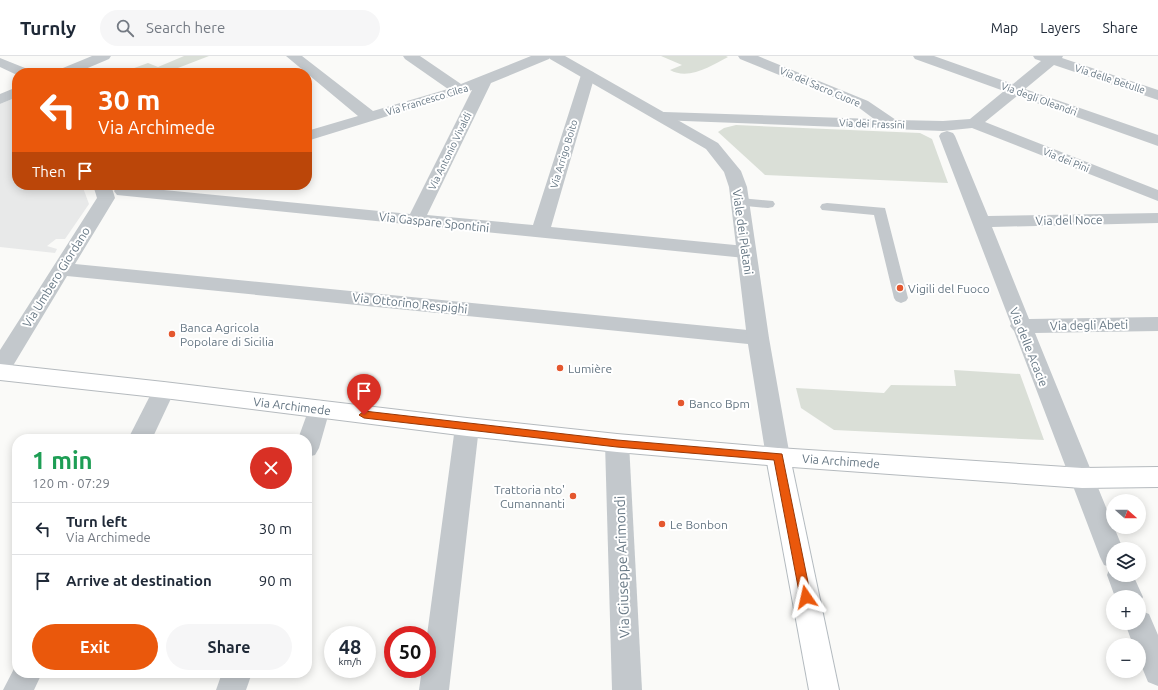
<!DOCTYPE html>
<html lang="en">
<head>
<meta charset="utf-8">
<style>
	:root { --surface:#fff; --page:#f6f6f7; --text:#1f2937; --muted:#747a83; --line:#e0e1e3; --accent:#ea580c }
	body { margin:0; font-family:Ubuntu,sans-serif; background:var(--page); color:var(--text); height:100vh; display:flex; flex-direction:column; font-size:15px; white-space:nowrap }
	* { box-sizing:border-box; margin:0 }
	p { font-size:13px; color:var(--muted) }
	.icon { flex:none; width:22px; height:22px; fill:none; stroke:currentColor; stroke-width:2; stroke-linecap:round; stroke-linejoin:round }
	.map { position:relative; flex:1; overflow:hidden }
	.side { position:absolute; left:12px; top:378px; width:300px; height:244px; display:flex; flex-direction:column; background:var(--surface); border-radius:16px; box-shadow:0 2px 10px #0003 }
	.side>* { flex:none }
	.top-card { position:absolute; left:12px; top:12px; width:300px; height:122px; border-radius:16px; box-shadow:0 2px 10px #0003; background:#ea580c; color:#fff; overflow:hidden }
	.needle { width:26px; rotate:111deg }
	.fabs { position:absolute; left:1106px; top:438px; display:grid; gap:8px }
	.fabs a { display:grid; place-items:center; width:40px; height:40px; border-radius:50%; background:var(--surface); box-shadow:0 2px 10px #0003; font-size:20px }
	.speed { position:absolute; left:324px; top:570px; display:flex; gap:8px; font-size:20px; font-weight:700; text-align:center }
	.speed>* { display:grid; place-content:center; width:52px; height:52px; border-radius:50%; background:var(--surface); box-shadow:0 2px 10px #0003; line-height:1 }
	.speed small { font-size:10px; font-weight:400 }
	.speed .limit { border:6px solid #d22; background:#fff; color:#111 }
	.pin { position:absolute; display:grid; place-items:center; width:34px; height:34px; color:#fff; margin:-41px -17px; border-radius:50% 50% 50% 0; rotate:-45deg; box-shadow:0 0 4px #0007 }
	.pin .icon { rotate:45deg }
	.me { position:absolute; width:44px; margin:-22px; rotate:349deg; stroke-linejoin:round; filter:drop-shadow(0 0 3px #0008) }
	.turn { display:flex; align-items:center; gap:14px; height:84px; padding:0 20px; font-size:18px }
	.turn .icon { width:52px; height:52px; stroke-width:2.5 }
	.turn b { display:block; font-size:28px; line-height:34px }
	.then { display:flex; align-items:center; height:38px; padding:0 20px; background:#0003; gap:8px; font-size:15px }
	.round { display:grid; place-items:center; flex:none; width:42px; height:42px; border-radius:21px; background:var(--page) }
	.head { display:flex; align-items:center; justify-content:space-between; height:68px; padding:0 20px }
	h1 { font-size:24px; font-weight:700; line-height:30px; color:#1e9e55 }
	.cta { display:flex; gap:8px; margin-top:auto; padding:8px 20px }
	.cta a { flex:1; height:46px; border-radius:24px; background:var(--accent); color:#fff; font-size:16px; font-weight:700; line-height:46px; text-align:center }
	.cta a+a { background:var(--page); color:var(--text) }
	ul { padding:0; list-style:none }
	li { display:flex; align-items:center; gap:12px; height:52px; padding:0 20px; border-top:1px solid var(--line) }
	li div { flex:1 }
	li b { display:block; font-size:15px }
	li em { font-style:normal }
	header { display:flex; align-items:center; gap:24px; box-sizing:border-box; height:56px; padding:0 20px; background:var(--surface); border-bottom:1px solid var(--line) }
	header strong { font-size:19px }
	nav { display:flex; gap:22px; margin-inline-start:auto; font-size:14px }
	.search { width:280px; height:36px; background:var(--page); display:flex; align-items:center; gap:10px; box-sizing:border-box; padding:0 14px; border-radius:22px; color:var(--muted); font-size:15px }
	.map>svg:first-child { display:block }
	.built { fill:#e8e9e9 }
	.green { fill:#dadfd7 }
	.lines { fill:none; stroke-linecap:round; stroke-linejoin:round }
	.secondary-casing { stroke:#b3babf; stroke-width:2 }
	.primary-casing { stroke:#b5babe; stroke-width:2 }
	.service { fill:#c3c8cc; fill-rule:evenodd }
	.minor { fill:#c3c8cc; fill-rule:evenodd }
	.tertiary { fill:#c3c8cc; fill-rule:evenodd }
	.secondary { fill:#fff; fill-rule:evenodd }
	.primary { fill:#fff; fill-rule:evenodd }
	.route { fill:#ea580c; stroke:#983908 }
	.poi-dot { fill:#e4572e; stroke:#fff; stroke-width:1.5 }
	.labels { text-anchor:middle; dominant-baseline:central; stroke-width:4; stroke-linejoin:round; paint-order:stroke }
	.far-street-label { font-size:10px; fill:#657683; stroke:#fff }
	.street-label { font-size:12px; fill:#657683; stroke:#fff }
	.poi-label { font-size:12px; fill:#657683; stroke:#fff; text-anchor:start }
	.near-street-label { font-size:14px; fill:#657683; stroke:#fff }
</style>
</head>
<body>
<header>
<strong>Turnly</strong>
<div class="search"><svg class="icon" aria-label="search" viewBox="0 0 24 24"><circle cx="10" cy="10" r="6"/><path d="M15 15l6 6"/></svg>Search here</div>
<nav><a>Map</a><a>Layers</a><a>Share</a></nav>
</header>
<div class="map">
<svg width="1158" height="634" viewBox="0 0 1158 634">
	<rect width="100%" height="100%" fill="#fafaf8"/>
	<path class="built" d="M17,41V129H82L89,148L65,183H56L47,190L57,193L55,197L0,191V48Z"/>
	<g class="green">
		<path d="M184,0H209L165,17H129L126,15L148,7L158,11Z"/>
		<path d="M661,0H726L728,1C712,9 689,25 670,14L682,9Z"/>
		<path d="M736,69L920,77L932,83L948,127L765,119L718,76L724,72Z"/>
		<path d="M954,314L1020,318L1044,384L834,374L801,352L796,332L884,337L891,329L956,330Z"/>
	</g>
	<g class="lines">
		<defs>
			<path id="secondary" d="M778,392L787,394L790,401L839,634H809L766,401L769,394Z"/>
			<path id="primary" d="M0,308L164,326L467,362L617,378L778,392L1082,412L1158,411V431L1082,432L778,410L617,396L467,380L164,342L0,324Z"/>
		</defs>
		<use href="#secondary" class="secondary-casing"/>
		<use href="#primary" class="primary-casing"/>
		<g class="service">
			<path d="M740,142L773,145L775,148L773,151L768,152L735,149L734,146L735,143Z"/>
			<path d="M827,147L885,152L908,242L906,245L901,247L896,245L894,242L874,159L822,154L820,151L822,148Z"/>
		</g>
		<g class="minor">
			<path d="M92,0H111L109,3L76,17H56L58,14Z"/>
			<path d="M286,0H302L373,55L448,33L405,3L403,0H420L461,28L531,0H551L549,3L491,27L427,159L533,169L581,19L583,16L588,15L593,16L595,19L551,171L745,190L752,192L755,196L752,200L745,202L117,139L114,135L117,131L123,130L410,158L472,34L307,85V75L358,60Z"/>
			<path d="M738,0H758L868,45L896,64L943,65L970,63L1004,35L915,3L913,0H934L1013,28L1041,5L1035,3L1033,0H1063L1062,2L1158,34V44L1054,9L1025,33L1158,79V90L1017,40L985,66L1158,134V145L972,72L943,75L658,64L656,61L658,58L664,56L874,63L858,51L740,3Z"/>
			<path d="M0,2L30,14L32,17H17V19L0,11Z"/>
			<path d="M17,31V41L0,48V38Z"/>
			<path d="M947,75L953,77L955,80L988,160L1158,157V167L992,171L1029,263L1158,261V275L1035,277L1123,493H1113V519H1133L1143,541L1139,549V541H1115L1107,519L1110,511L1104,509L1100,501L1014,275L1010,270L1011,268L939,80L941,77Z"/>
			<path d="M93,129H111L115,142L75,208L758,275L765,277L769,282L765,287L758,289L67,220L8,318L0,320V294L97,142Z"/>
			<path d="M164,326L172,328L175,334L152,383H128L156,328Z"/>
			<path d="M319,344L327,347L330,353L319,392L315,399L307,401V383H298L311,347Z"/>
			<path d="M467,362L475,365L479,371L449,634H419L422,613H427V579L455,371L459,365Z"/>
			<path d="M617,378L625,381L629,387L642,634H612L605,387L609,381Z"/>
			<path d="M1139,554L1149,558L1158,579V630L1148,626L1139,604V589H1133L1125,567H1139Z"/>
			<path d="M17,607V617H42L34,634H3Z"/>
			<path d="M222,617H252L246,634H216Z"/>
		</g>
		<path class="tertiary" d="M548,0H565L718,87L741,115L747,131L769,282L790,401L787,408L778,410L769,408L766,401L747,282L729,131L724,116L706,93L550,3Z"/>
		<use href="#secondary" class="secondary"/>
		<use href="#primary" class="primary"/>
	</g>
	<path class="route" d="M364,355L617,384L782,398L811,541L810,544L806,546L802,544L800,541L774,404L617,391L364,362L359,359Z"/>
	<g class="poi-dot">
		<circle cx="900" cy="232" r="4"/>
		<circle cx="172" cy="278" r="4"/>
		<circle cx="560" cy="312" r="4"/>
		<circle cx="681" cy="347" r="4"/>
		<circle cx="573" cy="440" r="4"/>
		<circle cx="662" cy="468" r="4"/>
	</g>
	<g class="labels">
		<g class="far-street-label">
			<text transform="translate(1110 23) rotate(18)">Via delle Betulle</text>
			<text transform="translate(820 31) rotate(23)">Via del Sacro Cuore</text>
			<text transform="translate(1039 43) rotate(20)">Via degli Oleandri</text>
			<text transform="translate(427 44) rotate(-17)">Via Francesco Cilea</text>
			<text transform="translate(872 68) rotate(2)">Via dei Frassini</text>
			<text transform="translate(450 95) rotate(-64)">Via Antonio Vivaldi</text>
			<text transform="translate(564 98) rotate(-73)">Via Arrigo Boito</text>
			<text transform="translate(1066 104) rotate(22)">Via dei Pini</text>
		</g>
		<g class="street-label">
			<text transform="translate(1069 164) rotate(-1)">Via del Noce</text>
			<text transform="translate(434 166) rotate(6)">Via Gaspare Spontini</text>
			<text transform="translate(743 176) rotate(82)">Viale dei Platani</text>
			<text transform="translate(56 221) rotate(-58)">Via Umbero Giordano</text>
			<text transform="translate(410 247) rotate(6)">Via Ottorino Respighi</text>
			<text transform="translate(1089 269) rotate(-1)">Via degli Abeti</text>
			<text transform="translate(1029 291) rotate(68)">Via delle Acacie</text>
			<text transform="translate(292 350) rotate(7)">Via Archimede</text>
			<text transform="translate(841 405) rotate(4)">Via Archimede</text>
		</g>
		<g class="poi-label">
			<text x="908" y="232">Vigili del Fuoco</text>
			<text x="180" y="271">Banca Agricola<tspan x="180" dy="14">Popolare di Sicilia</tspan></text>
			<text x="568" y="312">Lumière</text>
			<text x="689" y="347">Banco Bpm</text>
			<text x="565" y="433" text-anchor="end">Trattoria nto'<tspan x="565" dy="14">Cumannanti</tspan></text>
			<text x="670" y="468">Le Bonbon</text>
		</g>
		<g class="near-street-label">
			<text transform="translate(622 511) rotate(-92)">Via Giuseppe Arimondi</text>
		</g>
	</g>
</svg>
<div class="fabs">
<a><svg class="needle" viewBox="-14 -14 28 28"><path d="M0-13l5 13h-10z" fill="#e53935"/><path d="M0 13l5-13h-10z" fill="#747a83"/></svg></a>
<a><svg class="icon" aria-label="layers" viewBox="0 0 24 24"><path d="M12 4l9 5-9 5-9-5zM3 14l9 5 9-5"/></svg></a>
<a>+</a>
<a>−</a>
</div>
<div class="speed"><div>48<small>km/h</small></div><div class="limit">50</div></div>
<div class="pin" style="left:364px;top:359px;background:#d93025"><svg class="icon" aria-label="arrive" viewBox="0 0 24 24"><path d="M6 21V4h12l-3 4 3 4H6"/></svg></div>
<svg class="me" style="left:806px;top:541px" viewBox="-20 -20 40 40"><path d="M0-17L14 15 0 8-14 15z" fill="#ea580c" stroke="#fff" stroke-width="4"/></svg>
<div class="top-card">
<div class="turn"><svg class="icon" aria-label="left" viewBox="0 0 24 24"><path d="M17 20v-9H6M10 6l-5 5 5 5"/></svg><div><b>30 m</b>Via Archimede</div></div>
<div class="then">Then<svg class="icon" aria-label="arrive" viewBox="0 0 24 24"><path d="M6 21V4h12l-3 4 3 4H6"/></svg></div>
</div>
<section class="side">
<div class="head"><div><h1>1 min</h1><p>120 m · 07:29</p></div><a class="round" style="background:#d93025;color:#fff"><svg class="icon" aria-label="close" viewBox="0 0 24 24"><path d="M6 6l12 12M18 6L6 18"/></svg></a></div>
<ul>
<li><svg class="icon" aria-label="left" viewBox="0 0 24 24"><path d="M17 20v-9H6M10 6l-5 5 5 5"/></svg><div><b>Turn left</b><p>Via Archimede</p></div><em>30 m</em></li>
<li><svg class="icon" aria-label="arrive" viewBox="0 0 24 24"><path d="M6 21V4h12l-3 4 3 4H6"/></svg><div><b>Arrive at destination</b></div><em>90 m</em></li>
</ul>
<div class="cta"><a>Exit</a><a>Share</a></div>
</section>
</div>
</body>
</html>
